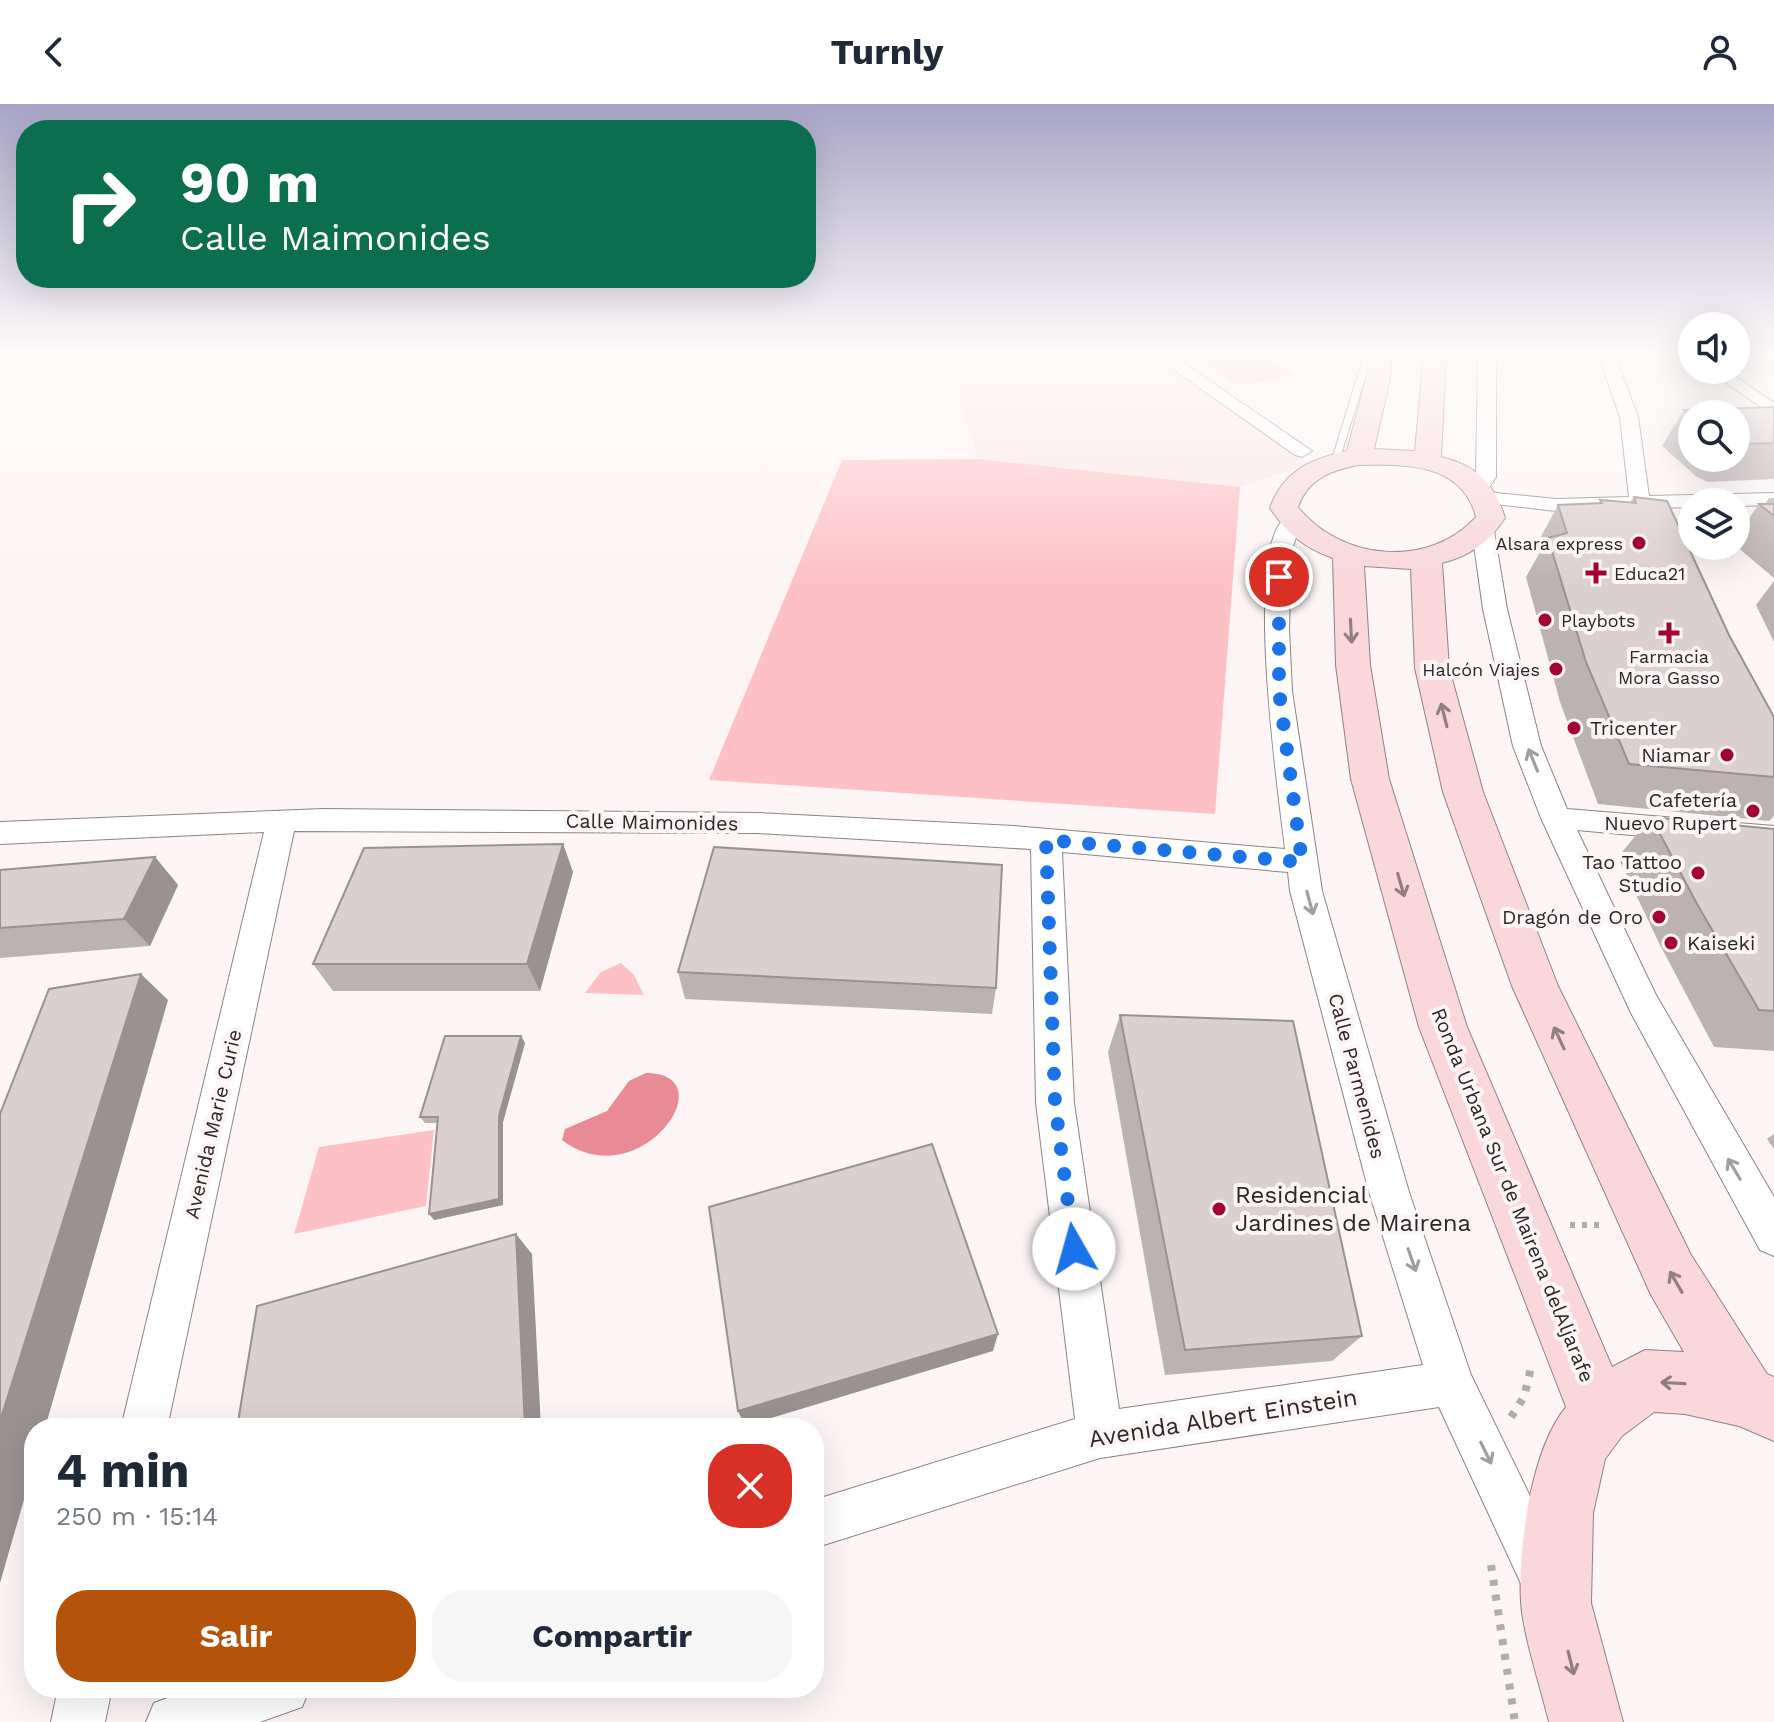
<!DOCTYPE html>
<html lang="es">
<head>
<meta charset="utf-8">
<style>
	:root { --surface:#fff; --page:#f6f6f7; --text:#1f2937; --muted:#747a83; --accent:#b45309 }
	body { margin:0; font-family:"Work Sans",sans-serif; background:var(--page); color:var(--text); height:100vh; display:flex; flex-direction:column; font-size:30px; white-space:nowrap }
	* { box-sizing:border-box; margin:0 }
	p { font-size:26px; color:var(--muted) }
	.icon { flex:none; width:44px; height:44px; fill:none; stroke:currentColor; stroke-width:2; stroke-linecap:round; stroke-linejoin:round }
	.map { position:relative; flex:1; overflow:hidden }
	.side { position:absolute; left:24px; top:1314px; width:800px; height:280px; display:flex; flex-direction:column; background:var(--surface); border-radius:32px; box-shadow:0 8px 32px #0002 }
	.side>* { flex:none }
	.top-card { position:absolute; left:16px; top:16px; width:800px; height:168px; border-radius:32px; box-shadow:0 8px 32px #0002; background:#0b6e4f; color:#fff; overflow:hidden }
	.tools { position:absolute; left:1678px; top:208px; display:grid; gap:16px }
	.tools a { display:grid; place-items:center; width:72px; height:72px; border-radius:50%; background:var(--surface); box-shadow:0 8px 32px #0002; font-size:40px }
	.pin { position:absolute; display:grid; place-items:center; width:68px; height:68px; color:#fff; margin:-34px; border:4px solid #fff; border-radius:50%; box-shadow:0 2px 8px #0007 }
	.me { position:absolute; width:88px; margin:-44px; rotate:353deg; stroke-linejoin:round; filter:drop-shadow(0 0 6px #0008) }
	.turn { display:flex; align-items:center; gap:28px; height:168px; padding:0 32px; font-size:36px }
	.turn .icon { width:104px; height:104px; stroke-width:2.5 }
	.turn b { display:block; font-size:56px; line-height:68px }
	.round { display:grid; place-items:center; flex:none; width:84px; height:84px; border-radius:32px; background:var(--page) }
	.headline { display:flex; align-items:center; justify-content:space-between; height:136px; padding:0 32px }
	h1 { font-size:48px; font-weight:700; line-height:60px }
	.button { display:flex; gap:16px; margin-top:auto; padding:16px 32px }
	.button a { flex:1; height:92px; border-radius:32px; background:var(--accent); color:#fff; font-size:32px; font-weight:700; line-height:92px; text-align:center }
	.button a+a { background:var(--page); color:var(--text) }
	header { display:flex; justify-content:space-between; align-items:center; height:104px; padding:0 32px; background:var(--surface); font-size:36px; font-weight:700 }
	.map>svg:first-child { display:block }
	.built { fill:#fae7e8 }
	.green { fill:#fdc1c5 }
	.water { fill:#e98b94 }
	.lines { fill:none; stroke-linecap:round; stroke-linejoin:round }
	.lane-casing { stroke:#8f8283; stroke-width:2 }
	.street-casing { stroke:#8f8283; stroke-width:2 }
	.secondary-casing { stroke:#8f8283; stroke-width:2 }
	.path-far1 { stroke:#b3acac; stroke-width:6; stroke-dasharray:5 7; stroke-linecap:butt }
	.path { stroke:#b3acac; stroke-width:8; stroke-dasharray:6 9; stroke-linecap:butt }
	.lane { fill:#fff; fill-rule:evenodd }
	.street { fill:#fff; fill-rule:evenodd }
	.secondary { fill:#f9d7db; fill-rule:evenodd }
	.wall { fill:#bdb2b2; fill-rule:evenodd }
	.shaded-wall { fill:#9a9191 }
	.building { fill:#dccfcf; stroke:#9a9191; stroke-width:2 }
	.oneway { stroke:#927f81 }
	.oneway2 { stroke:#a09e9e }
	.route { stroke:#1a73e8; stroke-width:14; stroke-dasharray:0 25.2 }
	.poi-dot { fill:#a20236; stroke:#fdf5f5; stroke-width:3 }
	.labels { text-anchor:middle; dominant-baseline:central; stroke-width:8; stroke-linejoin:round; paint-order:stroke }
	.far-poi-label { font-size:18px; fill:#2c2727; stroke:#fdf5f5; text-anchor:end }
	.poi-label { font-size:20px; fill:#2c2727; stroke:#fdf5f5; text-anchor:end }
	.street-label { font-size:20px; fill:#2c2727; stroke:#fdf5f5 }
	.near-poi-label { font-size:24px; fill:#2c2727; stroke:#fdf5f5; text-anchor:start }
	.near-street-label { font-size:24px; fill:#2c2727; stroke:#fdf5f5 }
</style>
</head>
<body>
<header><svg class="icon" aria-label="back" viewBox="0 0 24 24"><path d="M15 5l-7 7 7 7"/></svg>Turnly<svg class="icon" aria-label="person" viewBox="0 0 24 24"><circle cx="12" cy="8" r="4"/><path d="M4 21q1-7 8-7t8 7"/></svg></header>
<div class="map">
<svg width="1774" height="1618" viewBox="0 0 1774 1618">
	<rect width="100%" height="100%" fill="#fdf5f5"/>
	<path class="built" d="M945,249H1144L1308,360L1240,383L978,355Z"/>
	<g class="green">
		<path d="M1188,249H1259L1295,271L1238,282Z"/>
		<path d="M978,355L1240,383L1215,710L709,676L842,356Z"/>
		<path d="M621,859L634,871L644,891L585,889L601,868Z"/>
		<path d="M434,1026L426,1102L294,1130L319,1043Z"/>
	</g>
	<path class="water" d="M646,969C728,969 640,1095 562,1036L565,1025L607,1007L629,977Z"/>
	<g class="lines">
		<defs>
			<path id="lane" d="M1368,249H1377L1370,258L1339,357L1331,359L1362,257Z"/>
			<g id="street">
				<path d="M1150,249H1169L1312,347L1302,353L1295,351Z"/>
				<path d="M1478,249H1494L1496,263V373L1486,388L1556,395L1629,393L1620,313L1598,249H1614L1638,313L1649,392L1774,389V401L1736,402V398H1692V403L1556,407L1478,398L1475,394L1478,390L1469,384L1476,373Z"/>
				<path d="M1683,249H1692V255Z"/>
				<path d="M1707,266H1726L1774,299V312Z"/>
				<path d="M1291,411L1302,417L1291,448L1289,525L1292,587L1322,787L1409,1088L1471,1271L1567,1468L1560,1486L1542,1493L1524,1486L1439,1303L1100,1354L814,1444V1396L1075,1315L1036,999L1031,745L757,729L294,727L167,1324H121L264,728L0,740V718L323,705L757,709L1014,722L1285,745C1280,699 1239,424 1291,411ZM1062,748L1288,768L1290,787L1369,1088L1423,1261L1119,1305L1074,999Z"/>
				<path d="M1483,421L1494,427L1507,505L1541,642L1567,705L1774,722V744L1577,726L1656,891L1774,1093V1152L1760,1146L1631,909L1541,714L1513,642L1483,505L1472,427Z"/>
				<path d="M58,1584H112L105,1618H51Z"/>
				<path d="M195,1584H310L302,1603L260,1618H146L154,1599Z"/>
			</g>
			<path id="secondary" d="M1369,249H1391L1390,275L1374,345L1415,347L1424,249H1446L1441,353C1476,361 1495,380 1505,414C1489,438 1470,452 1442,459L1449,564L1483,688L1558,882L1691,1151L1767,1270L1774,1273V1337L1739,1322L1685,1310L1654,1308L1622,1332L1605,1355L1593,1409L1591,1499L1623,1618H1549C1541,1584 1523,1531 1521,1498C1518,1443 1531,1346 1566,1303L1419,923L1351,675L1336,561L1333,454C1304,444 1287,429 1270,404C1283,367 1311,355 1347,347L1366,275ZM1359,361C1406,360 1462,359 1476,413C1429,465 1341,457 1298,403C1308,375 1331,366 1359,361ZM1364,462L1411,465L1415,564L1443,688L1512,882L1651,1191L1684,1248L1645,1246L1612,1263L1467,923L1389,675L1370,561Z"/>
		</defs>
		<use href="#lane" class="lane-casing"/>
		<use href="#street" class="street-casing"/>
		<use href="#secondary" class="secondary-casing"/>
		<path class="path-far1" d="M1570,1121H1604"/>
		<g class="path">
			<path d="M1511,1313L1524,1293L1531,1264"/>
			<path d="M1491,1461L1515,1618"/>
		</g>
		<use href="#lane" class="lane"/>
		<use href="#street" class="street"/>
		<use href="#secondary" class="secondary"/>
	</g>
	<g class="wall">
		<path d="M1774,303V375L1708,378L1697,373L1662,342L1684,306ZM1692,310H1736V354H1692Z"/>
		<path d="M1634,393L1729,531L1774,613V712L1769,717L1598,700L1560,598L1526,473L1540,448L1537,440L1558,401L1599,399L1600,396L1630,398Z"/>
		<path d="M1769,394H1774V474L1736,442V433L1759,400H1765Z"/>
		<path d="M1774,477V538L1756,501Z"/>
		<path d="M1651,713L1774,725V947L1714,943L1659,839L1618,753Z"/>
		<path d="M563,740L573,768L540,887H333L313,860Z"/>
		<path d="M155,753L178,781L150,842L0,854V766Z"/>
		<path d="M678,868L996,884L992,910L685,895Z"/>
		<path d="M1120,911L1362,1232L1332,1257L1165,1271L1108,948Z"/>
		<path d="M525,939L503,1018V1101L434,1116L437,1019H425L420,1013Z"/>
		<path d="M1774,1030V1045L1767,1035Z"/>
	</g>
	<g class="shaded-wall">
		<path d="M563,740L573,768L540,887L527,860Z"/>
		<path d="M155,753L178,781L150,842L124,815Z"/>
		<path d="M141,870L168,896L45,1324H34V1361L0,1479V1317Z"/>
		<path d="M521,932L525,939L503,1018V1101L434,1116L429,1110L499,1012Z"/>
		<path d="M516,1130L532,1150L541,1324H525Z"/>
		<path d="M998,1230L993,1247L745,1322L738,1307Z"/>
	</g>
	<g class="building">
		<path d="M1774,303V339L1736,340V310H1692V312L1684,306Z"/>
		<path d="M1634,393L1667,397L1729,531L1774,613V673L1629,660L1586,558L1548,434L1567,429L1558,401L1602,399L1600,396L1636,399Z"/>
		<path d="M1759,400H1774V412Z"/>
		<path d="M1651,713L1774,725V907L1759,906L1697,800Z"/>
		<path d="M563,740L527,860H313L364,744Z"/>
		<path d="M714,743L1002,761L996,884L678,868Z"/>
		<path d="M155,753L124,815L0,824V766Z"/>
		<path d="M141,870L0,1317V1010L49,885Z"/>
		<path d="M1120,911L1293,917L1362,1232L1185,1246Z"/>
		<path d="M445,932H521L499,1012V1095L429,1110L438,1013H420Z"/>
		<path d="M932,1040L998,1230L738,1307L709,1103Z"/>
		<path d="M516,1130L525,1324H237L257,1202Z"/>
	</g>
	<defs><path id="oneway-shaft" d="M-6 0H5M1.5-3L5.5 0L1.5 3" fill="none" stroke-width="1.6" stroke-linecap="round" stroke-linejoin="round" transform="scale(2)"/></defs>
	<g class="oneway">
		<use href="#oneway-shaft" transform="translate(1351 527) rotate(87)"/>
		<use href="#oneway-shaft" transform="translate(1444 611) rotate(-104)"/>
		<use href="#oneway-shaft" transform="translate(1401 781) rotate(74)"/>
		<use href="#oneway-shaft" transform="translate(1559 934) rotate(-115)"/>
		<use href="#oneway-shaft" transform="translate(1676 1178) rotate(-120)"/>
		<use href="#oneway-shaft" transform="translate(1673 1279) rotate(-177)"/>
		<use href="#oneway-shaft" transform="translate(1571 1559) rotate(76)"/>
	</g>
	<g class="oneway2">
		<use href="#oneway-shaft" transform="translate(1533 656) rotate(-112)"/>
		<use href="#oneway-shaft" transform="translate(1310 799) rotate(75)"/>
		<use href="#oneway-shaft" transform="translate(1734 1065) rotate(-121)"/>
		<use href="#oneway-shaft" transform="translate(1412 1156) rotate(71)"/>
		<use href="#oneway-shaft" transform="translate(1486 1349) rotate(64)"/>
	</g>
	<linearGradient id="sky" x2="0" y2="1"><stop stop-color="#a8a4c6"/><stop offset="0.52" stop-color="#fefafa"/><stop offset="1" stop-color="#fefafa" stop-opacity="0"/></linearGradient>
	<rect width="1774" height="476" fill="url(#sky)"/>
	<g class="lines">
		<path class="route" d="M1074,1145L1055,999L1046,736L1302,758L1279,587V473"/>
	</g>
	<g class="poi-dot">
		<circle cx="1639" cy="439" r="8"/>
		<path d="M1592 457h8v8h8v8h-8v8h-8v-8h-8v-8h8z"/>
		<circle cx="1545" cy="516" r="8"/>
		<path d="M1665 517h8v8h8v8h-8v8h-8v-8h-8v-8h8z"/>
		<circle cx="1556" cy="565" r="8"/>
		<circle cx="1574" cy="624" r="8"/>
		<circle cx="1727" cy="651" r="8"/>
		<circle cx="1753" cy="707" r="8"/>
		<circle cx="1698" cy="769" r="8"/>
		<circle cx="1659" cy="813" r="8"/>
		<circle cx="1671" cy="839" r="8"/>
		<circle cx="1219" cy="1105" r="8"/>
	</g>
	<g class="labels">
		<g class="far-poi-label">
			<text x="1623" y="439">Alsara express</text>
			<text x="1614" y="469" text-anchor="start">Educa21</text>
			<text x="1561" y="516" text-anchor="start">Playbots</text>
			<text x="1669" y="552" text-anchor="middle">Farmacia<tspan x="1669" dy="21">Mora Gasso</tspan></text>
			<text x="1540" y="565">Halcón Viajes</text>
		</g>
		<g class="poi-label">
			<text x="1590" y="624" text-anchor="start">Tricenter</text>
			<text x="1711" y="651">Niamar</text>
			<text x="1737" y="696">Cafetería<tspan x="1737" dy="23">Nuevo Rupert</tspan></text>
			<text x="1682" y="758">Tao Tattoo<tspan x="1682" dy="23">Studio</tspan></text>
			<text x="1643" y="813">Dragón de Oro</text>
			<text x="1687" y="839" text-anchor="start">Kaiseki</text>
		</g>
		<g class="street-label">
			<text transform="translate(652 718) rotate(1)">Calle Maimonides</text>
			<text transform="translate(1357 972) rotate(75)">Calle Parmenides</text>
			<text transform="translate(213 1020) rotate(-77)">Avenida Marie Curie</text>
			<text transform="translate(1513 1091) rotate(68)">Ronda Urbana Sur de Mairena delAljarafe</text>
		</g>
		<g class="near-poi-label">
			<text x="1235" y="1091">Residencial<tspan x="1235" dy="28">Jardines de Mairena</tspan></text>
		</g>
		<g class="near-street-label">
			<text transform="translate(1223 1314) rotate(-9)">Avenida Albert Einstein</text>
		</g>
	</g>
</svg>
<div class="tools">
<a><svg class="icon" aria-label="sound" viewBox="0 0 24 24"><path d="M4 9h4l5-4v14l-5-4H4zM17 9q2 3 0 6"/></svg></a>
<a><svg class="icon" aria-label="search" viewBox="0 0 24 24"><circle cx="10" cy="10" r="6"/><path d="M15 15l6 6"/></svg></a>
<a><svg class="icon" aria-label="layers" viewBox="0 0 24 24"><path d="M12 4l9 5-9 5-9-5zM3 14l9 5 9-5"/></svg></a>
</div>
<div class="pin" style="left:1279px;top:473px;background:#d93025"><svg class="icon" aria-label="arrive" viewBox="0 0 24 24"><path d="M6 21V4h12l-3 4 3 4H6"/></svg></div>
<svg class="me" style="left:1074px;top:1145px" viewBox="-20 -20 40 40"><circle r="19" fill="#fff"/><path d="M0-13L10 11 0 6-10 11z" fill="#1a73e8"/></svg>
<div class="top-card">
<div class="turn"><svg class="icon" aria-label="right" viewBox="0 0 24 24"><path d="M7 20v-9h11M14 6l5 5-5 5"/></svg><div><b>90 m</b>Calle Maimonides</div></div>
</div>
<section class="side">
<div class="headline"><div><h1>4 min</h1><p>250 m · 15:14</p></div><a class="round" style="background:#d93025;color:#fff"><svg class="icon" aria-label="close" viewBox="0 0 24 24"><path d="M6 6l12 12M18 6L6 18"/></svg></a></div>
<div class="button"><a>Salir</a><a>Compartir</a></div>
</section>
</div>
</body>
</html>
